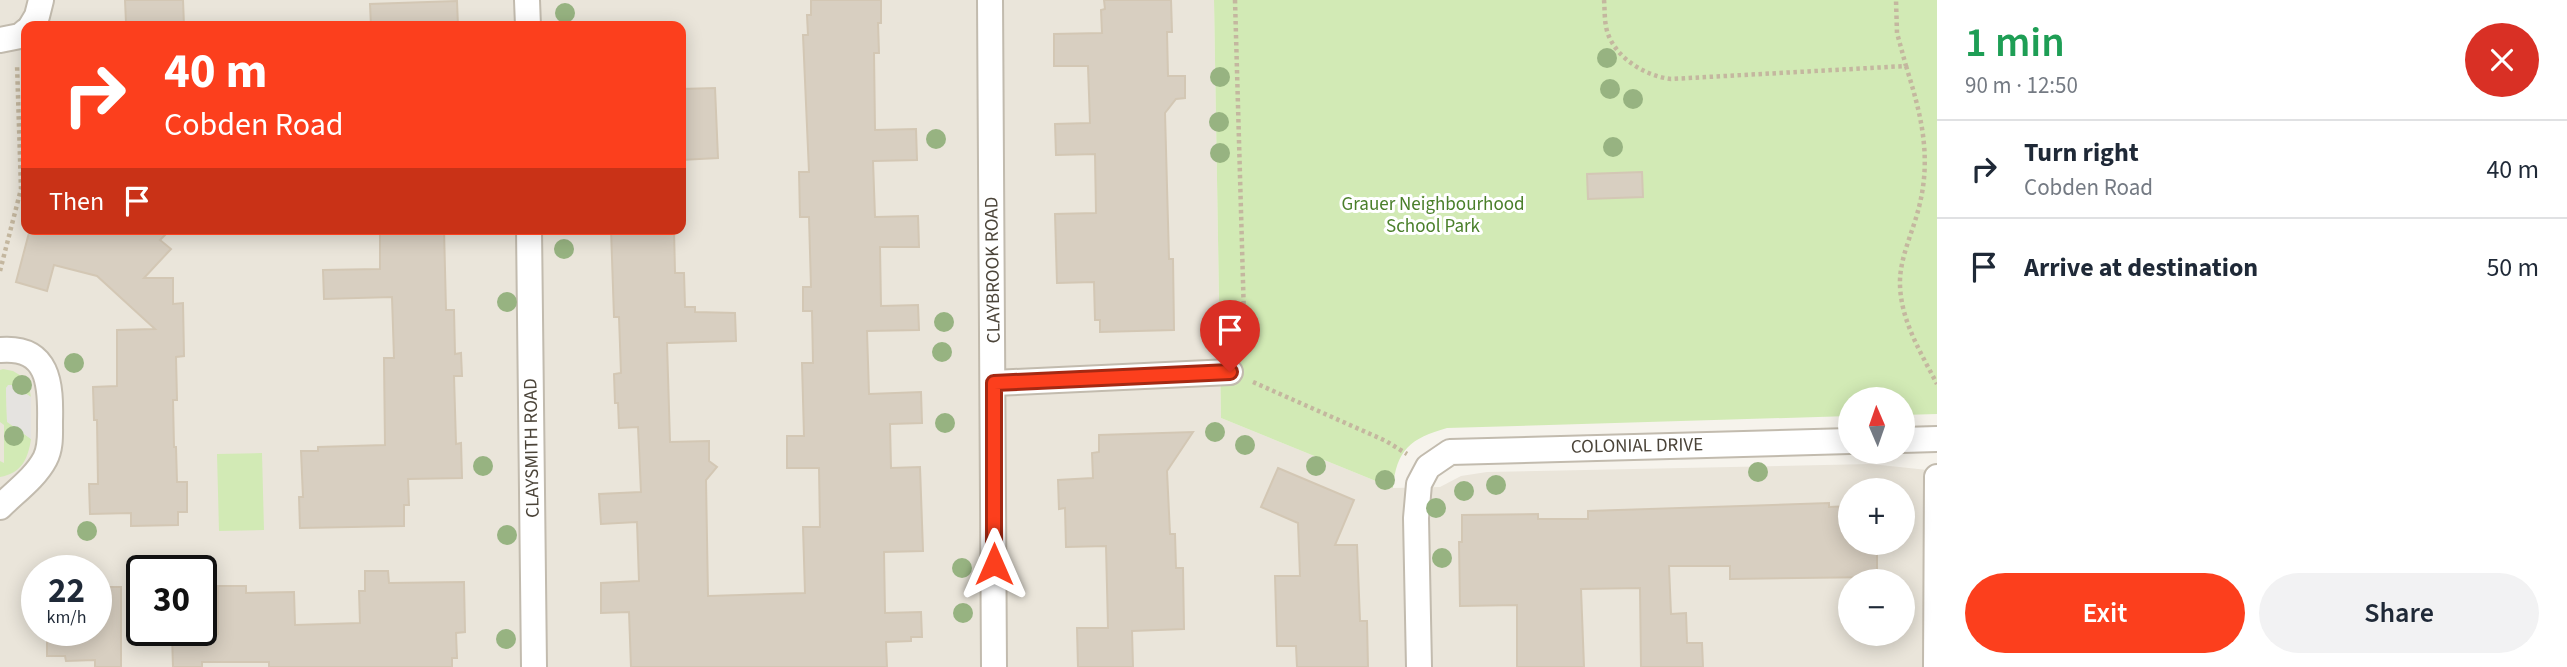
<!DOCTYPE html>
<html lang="en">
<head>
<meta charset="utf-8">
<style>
	:root { --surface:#fff; --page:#f2f2f3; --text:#1f2937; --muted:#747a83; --line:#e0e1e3; --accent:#fc3f1d }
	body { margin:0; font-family:"Source Sans 3",sans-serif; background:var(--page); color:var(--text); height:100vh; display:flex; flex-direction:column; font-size:26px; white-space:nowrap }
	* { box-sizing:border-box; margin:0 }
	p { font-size:23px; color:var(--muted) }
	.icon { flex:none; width:38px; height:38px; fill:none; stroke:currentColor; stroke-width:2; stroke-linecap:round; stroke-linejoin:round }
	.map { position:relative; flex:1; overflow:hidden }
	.sheet { display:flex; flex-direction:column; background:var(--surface); width:630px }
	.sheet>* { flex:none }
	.guide { position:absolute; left:21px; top:21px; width:665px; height:214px; border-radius:14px; box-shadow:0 4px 18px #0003; background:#fc3f1d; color:#fff; overflow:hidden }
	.needle { width:46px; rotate:358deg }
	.fabs { position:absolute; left:1838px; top:387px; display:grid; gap:14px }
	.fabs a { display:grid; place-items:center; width:77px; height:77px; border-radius:50%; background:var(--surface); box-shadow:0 4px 18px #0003; font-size:35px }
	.speed { position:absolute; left:21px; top:555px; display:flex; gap:14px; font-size:35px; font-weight:700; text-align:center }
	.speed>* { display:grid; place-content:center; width:91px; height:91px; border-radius:50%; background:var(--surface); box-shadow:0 4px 18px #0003; line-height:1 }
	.speed small { font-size:18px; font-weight:400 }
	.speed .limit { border:4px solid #111; border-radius:10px; background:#fff; color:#111 }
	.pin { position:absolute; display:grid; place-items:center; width:60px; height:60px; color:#fff; margin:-72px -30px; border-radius:50% 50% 50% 0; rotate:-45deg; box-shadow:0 0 7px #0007 }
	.pin .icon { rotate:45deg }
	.me { position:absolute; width:77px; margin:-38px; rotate:0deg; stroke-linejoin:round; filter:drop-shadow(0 0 5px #0008) }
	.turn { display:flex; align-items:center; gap:24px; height:147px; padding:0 28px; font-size:32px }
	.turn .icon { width:91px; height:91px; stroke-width:2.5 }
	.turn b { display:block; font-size:49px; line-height:60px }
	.then { display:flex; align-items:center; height:66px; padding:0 28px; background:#0003; gap:14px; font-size:26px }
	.round { display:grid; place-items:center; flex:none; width:74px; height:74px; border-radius:37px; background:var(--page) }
	.head { display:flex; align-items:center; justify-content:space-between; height:119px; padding:0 28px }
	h1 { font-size:42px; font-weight:600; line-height:52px; color:#1e9e55 }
	.primary-button { display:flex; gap:14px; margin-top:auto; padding:14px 28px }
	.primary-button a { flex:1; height:80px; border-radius:42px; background:var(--accent); color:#fff; font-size:28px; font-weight:600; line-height:80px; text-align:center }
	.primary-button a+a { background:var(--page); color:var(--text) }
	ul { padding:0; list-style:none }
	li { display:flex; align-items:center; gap:21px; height:98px; padding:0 28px; border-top:2px solid var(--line) }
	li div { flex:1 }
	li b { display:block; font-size:26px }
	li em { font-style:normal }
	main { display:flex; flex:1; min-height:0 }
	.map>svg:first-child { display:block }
	.residential { fill:#eae5da; fill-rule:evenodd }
	.green { fill:#d2eab5 }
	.parking { fill:#e5e3e0 }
	.building { fill:#d8cfc1; stroke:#d3c7b4; stroke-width:2 }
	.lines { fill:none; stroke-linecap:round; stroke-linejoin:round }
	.street-casing { stroke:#c2bbae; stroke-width:28 }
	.path { stroke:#c4b79f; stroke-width:4.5; stroke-dasharray:3.5 3.5; stroke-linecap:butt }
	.street { stroke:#fff; stroke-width:24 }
	.tree { fill:#97b381 }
	.route-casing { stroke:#a42913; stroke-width:18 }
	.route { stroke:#fc3f1d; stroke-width:12 }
	.labels { text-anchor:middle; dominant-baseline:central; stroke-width:6; stroke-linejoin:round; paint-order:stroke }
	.park-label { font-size:19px; fill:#4a7f2a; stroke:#fff }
	.street-label { font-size:19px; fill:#4b4439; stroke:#fff }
</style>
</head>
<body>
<main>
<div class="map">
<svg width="1937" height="667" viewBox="0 0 1937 667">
	<rect width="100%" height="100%" fill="#f6f3ec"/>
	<path class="residential" d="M0,0H1214L1221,418L1393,488L1440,487L1461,476L1487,472L1871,464L1937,471V667H0ZM26,26H681V229H26ZM1850,490H1902V542H1850ZM37,570H96V630H37ZM142,570H201V630H142ZM1850,581H1902V634H1850Z"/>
	<g class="green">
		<path d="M1214,0H1937V414L1902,415V399H1850V416L1447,428C1411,438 1396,450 1393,488L1221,418Z"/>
		<path d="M3,369L13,371L28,380L31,397L12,385L6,388L7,421L31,439C28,459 22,473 0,477V461L4,463V425L0,422V370Z"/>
		<path d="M262,453L264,530L219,531L217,454Z"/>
	</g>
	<path class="parking" d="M8,385H12L31,397V439L7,422L6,388Z"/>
	<g class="building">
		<path d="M125,0H183L184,26H137V22L126,23Z"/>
		<path d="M811,0H881V23H878L879,53H874L875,130L916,129L917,160L873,161L875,217L918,216L919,247H880L881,306L918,305L919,330L867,331L869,394L921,392L922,423L890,424L891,468L920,467L923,551L884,552L885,613L921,612L922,637H911V641L886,642L887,667H631L629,612L601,613V583L639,581L637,522L601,524L599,494L641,492L638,427L619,428L618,403H615L614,374L621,373L619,317H614L611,229H674L675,273H684L685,307H695V312L735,313L736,341L667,343L670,442L709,441V461L717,467L706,480L708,596L805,593L803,527H820L819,468H787V436H804L802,363H813L812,311H803V287H811L809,217H800L799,172H809L803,35H808L807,15H811Z"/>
		<path d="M1104,0H1171L1172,32H1167L1168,76H1185V98L1176,99L1165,113L1169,259H1173L1174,330L1100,332V320H1095L1094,282L1057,283L1055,214L1096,213L1095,154L1056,155L1055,124L1090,123L1088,66H1054V34L1102,33L1101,10L1105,9Z"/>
		<path d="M457,1L458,26H371L370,4Z"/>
		<path d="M715,88L718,158L681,160V89Z"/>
		<path d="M1642,172L1643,197L1588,199L1587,174Z"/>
		<path d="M30,229H171L160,240L171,249L144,278H173V304L183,303L184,356L176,357L177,400H173L174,447H176L177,482H187V512H178V525L131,526V513L90,514L89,484H98L97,420H94L93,387L117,386V330L155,329L97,276L54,265L47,291L16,282Z"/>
		<path d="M380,229H444L446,310H454L455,354L461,353L462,376H454L456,444L461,443L462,478L408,479L409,505H404V526L300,528L299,497H303L301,451H318V447L385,445L384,358H394L392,297L324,299L323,270L380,269Z"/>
		<path d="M1193,432L1167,471L1170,534H1175L1176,568H1183L1184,629L1132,631L1133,667H1078L1077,628H1108L1106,546L1066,547L1065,508L1059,509L1058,480L1093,478L1092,453L1099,452V435Z"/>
		<path d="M1278,468L1354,500L1335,545H1357L1360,621H1367L1368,667H1297L1296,646H1277L1275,576H1300L1298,523L1261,507Z"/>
		<path d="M1829,503V507L1850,506V542H1877V577L1730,579V566H1669L1671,614L1686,613L1687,643H1702L1703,667H1641L1640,588L1581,589L1584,667H1517V605L1460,606L1459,542H1462V515L1538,514V519H1588V511Z"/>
		<path d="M365,571H388L389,583L464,582L465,632L456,633L457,658H452V667H269V662H202V667H173L172,634H218V586H246V593L294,592L295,625L360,623L359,591H365Z"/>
		<path d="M96,587H121V667H95V660L66,661L65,656H47V630H96Z"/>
	</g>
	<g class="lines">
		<defs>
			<g id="street">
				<path d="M527,0L528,26"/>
				<path d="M990,0L994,667"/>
				<path d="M31,26L37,16L41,0"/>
				<path d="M0,40L20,36L26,31"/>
				<path d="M529,229L534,667"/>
				<path d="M0,350C49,346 51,384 50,422C50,434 51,448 45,459C35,478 15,492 0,507"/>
				<path d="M994,383L1230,372"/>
				<path d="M1902,440L1937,439"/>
				<path d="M1419,667L1416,518L1419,484L1428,467L1450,452L1850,441"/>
				<path d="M1936,667L1937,477"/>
			</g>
		</defs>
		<use href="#street" class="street-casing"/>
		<g class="path">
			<path d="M1235,0L1245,352"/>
			<path d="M1604,0C1605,11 1604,23 1608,34C1617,59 1646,76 1671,79L1906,66L1897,33L1896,0"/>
			<path d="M1906,66C1921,114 1932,156 1919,207C1913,232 1899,259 1900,285C1901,321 1921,353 1937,384"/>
			<path d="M0,271L21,189L17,64"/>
			<path d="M1253,382L1386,441L1407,454"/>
		</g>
		<use href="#street" class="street"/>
	</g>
	<g class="tree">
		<circle cx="565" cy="13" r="10"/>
		<circle cx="1607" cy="58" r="10"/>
		<circle cx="1220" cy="77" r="10"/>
		<circle cx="1610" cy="89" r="10"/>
		<circle cx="1633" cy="99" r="10"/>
		<circle cx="1219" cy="122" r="10"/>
		<circle cx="936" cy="139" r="10"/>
		<circle cx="1613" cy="147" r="10"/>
		<circle cx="1220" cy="153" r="10"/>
		<circle cx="564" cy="249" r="10"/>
		<circle cx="507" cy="302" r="10"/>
		<circle cx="944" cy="322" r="10"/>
		<circle cx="1236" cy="336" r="10"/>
		<circle cx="942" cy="352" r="10"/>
		<circle cx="74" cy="363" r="10"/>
		<circle cx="22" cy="385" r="10"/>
		<circle cx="945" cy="423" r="10"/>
		<circle cx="1215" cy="432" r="10"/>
		<circle cx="14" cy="436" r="10"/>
		<circle cx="1245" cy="445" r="10"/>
		<circle cx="483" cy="466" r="10"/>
		<circle cx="1316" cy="466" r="10"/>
		<circle cx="1758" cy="472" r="10"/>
		<circle cx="1385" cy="480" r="10"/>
		<circle cx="1496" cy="485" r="10"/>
		<circle cx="1464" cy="491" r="10"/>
		<circle cx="1436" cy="508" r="10"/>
		<circle cx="87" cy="531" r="10"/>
		<circle cx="507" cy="535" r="10"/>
		<circle cx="1442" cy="558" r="10"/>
		<circle cx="962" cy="568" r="10"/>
		<circle cx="963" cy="613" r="10"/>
		<circle cx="506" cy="639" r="10"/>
	</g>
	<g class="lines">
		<defs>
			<path id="route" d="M994,564V383L1230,372"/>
		</defs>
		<use href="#route" class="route-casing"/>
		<use href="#route" class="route"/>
	</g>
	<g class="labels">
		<g class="park-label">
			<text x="1433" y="204">Grauer Neighbourhood<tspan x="1433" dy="22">School Park</tspan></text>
		</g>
		<g class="street-label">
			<text transform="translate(993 270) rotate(-91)">CLAYBROOK ROAD</text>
			<text transform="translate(1637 446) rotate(-1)">COLONIAL DRIVE</text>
			<text transform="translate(532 448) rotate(-91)">CLAYSMITH ROAD</text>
		</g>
	</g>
</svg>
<div class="fabs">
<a><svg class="needle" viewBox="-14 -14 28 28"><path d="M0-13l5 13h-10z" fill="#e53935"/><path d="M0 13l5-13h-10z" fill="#747a83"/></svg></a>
<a>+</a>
<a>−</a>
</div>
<div class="speed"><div>22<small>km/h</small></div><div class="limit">30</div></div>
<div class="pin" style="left:1230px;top:372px;background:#d93025"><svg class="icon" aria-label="arrive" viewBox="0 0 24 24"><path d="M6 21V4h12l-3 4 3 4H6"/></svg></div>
<svg class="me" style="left:994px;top:564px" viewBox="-20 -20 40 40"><path d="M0-17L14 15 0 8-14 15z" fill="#fc3f1d" stroke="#fff" stroke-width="4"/></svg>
<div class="guide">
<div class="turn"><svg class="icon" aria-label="right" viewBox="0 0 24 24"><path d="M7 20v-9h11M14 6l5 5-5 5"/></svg><div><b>40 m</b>Cobden Road</div></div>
<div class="then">Then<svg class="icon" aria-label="arrive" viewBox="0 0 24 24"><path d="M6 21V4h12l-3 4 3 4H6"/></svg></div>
</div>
</div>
<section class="sheet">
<div class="head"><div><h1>1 min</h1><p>90 m · 12:50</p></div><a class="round" style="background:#d93025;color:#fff"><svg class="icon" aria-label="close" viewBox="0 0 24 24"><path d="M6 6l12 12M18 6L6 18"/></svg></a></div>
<ul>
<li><svg class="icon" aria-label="right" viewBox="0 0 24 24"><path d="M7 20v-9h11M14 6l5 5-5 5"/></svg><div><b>Turn right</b><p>Cobden Road</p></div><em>40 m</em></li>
<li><svg class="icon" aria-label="arrive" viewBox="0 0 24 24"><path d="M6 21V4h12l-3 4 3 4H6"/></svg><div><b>Arrive at destination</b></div><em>50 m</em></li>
</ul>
<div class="primary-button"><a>Exit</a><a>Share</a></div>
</section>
</main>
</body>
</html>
